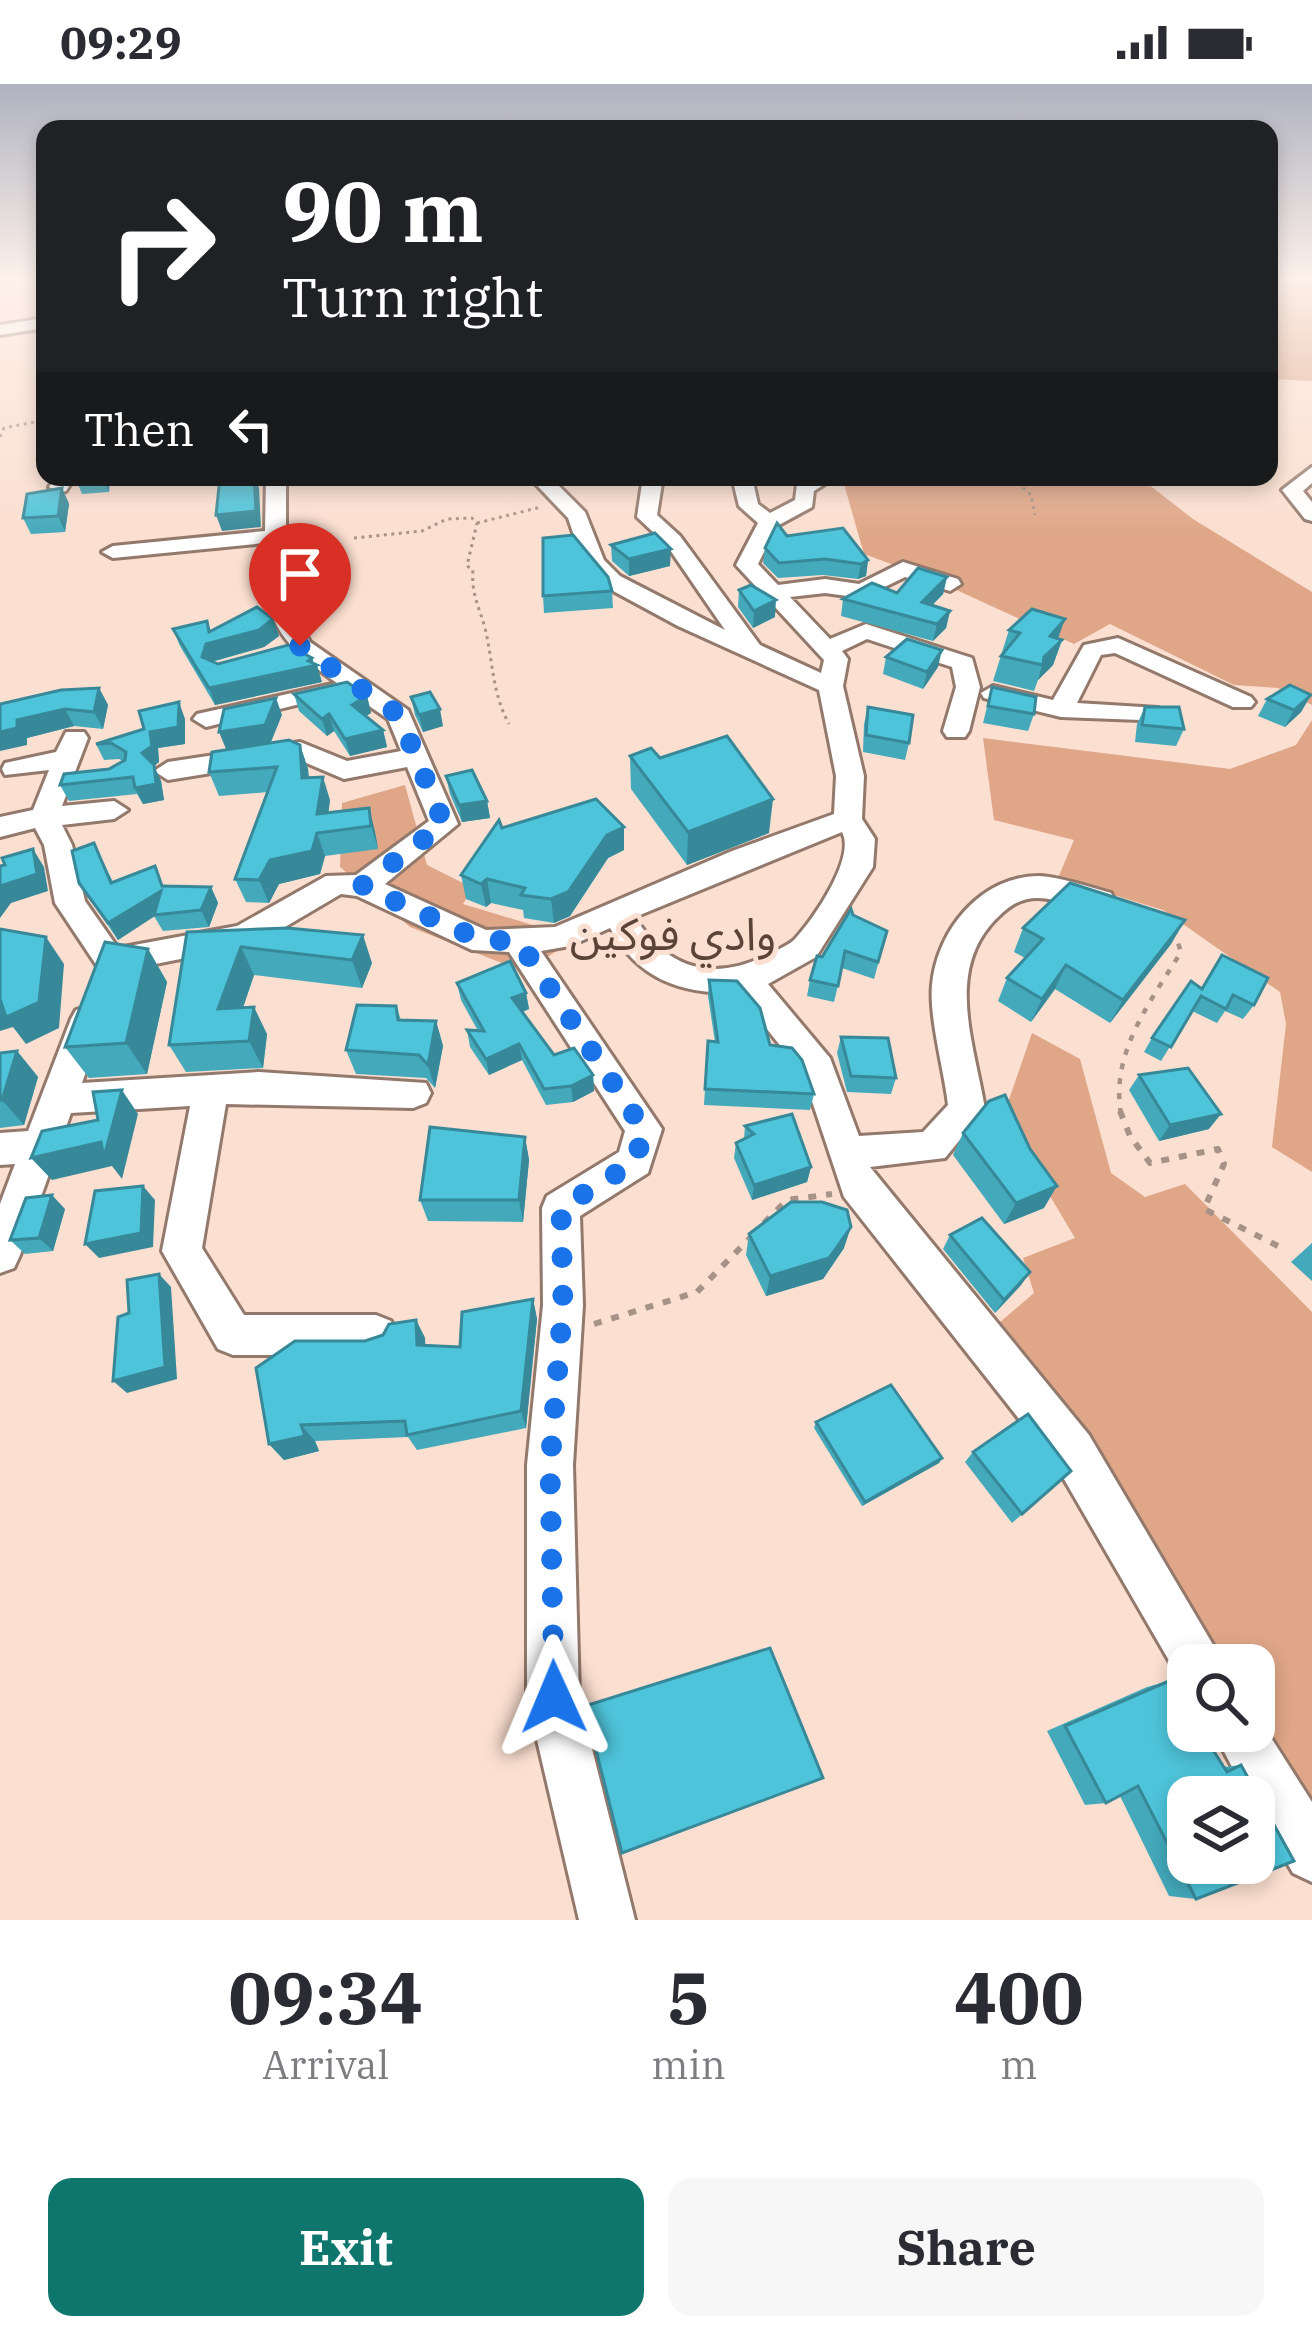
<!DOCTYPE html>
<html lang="en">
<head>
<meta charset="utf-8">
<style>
	:root { --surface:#fff; --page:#f7f7f7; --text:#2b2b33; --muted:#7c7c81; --accent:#0f766e }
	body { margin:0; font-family:"IBM Plex Serif","Noto Sans Arabic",serif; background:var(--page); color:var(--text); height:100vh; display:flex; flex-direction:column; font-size:45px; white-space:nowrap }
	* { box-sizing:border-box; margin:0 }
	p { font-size:39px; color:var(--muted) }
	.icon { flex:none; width:66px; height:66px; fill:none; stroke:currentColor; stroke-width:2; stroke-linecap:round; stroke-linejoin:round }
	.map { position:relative; height:1836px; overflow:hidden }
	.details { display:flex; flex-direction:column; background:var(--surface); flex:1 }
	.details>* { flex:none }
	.top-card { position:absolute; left:36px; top:36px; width:1242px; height:366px; border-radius:24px; box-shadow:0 6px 18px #0003; background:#202124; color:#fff; overflow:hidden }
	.buttons { position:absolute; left:1167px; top:1560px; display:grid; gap:24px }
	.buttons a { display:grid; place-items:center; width:108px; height:108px; border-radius:24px; background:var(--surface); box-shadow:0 6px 18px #0003; font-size:60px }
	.pin { position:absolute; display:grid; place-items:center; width:102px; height:102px; color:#fff; margin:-123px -51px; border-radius:50% 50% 50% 0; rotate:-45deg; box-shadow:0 0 12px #0007 }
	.pin .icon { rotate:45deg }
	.me { position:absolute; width:132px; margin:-66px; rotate:359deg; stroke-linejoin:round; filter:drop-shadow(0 0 9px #0008) }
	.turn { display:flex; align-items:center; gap:42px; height:252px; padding:0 48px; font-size:54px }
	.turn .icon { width:156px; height:156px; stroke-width:2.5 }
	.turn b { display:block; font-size:84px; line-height:102px }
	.then { display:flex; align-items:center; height:114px; padding:0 48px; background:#0003; gap:24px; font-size:45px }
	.eta { display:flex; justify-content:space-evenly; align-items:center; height:204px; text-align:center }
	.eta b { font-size:72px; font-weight:700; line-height:84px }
	.primary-button { display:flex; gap:24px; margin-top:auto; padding:24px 48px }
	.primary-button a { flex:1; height:138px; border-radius:24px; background:var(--accent); color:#fff; font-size:48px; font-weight:700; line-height:138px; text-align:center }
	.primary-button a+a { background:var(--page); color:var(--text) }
	.status { display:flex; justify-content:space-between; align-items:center; height:84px; padding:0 60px; background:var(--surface); direction:ltr }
	.status svg { height:33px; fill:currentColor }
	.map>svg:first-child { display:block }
	.green { fill:#dfa687 }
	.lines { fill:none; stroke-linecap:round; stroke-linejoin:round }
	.minor-casing { stroke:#93796c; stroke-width:6 }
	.path-far2 { stroke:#a79287; stroke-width:3; stroke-dasharray:3 4.5; stroke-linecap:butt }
	.path-far1 { stroke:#a79287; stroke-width:4.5; stroke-dasharray:6 9; stroke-linecap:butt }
	.path { stroke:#a79287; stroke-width:6; stroke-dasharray:8 10; stroke-linecap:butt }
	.minor { fill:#fff; fill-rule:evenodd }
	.wall { fill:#43a9bb }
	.shaded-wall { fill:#378999 }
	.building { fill:#4ec4da; stroke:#378999; stroke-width:3; fill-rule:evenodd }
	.route { stroke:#1a73e8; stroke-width:21; stroke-dasharray:0 37.8 }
	.labels { text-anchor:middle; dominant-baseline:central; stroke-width:10; stroke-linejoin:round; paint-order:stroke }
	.quarter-label { font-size:45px; fill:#5a4437; stroke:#fbdfd0 }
</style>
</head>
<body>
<div class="status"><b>09:29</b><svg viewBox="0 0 49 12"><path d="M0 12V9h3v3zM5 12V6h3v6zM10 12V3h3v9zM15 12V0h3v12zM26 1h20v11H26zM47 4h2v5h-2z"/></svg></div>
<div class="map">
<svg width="1312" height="1836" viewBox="0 0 1312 1836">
	<rect width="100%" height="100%" fill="#fbdfd0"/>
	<g class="green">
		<path d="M1269,196H1312V297L1269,295Z"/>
		<path d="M842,393H1139L1193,435L1312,508V621L1278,604L1234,601L1110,540L1074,560L937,497L864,470Z"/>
		<path d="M1312,636V1088L1272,1063L1286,940L1280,908L1163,826L1058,794L1074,756L994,736L983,654L1230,685L1296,661Z"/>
		<path d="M405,701L427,781L473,804L463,820L576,854L525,888L410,843L340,783L342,719Z"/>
		<path d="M1032,949L1080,975L1111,1089L1145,1113L1185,1100L1312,1228V1734L1254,1647V1581H1198L965,1268L1034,1209L1023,1174L1075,1154L1003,1033Z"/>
	</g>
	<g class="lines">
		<defs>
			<g id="minor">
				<path d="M45,234V244L0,251V241Z"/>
				<path d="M1312,383V399L1303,407L1312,418V437L1305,435L1282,406Z"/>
				<path d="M55,393H75L66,407L59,409L49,403Z"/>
				<path d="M266,393H286V511L310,558L408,626L458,740L385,800L486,846L555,843L732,767L834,730L836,692L819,606L678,542L604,502L583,478L568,434L529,393H550L585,428L604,476L620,492L725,546L666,460L637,433L643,393H663L657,431L680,452L760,561L821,589L824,576L736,481L758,439L739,422L732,393H752L758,420L770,429L795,416L797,400L811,393H836L814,407L812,423L777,442L758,480L778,501L825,495L859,500L903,478L958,495L961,500L950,507L905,493L862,514L825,509L790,513L830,555L866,540L972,574L980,603L969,647L965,653H947L943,647L956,603L952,583L867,555L842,567L848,575L843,602L864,692L862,735L875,755L873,783L816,873L768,900L830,974L859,1052L923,1048L948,1021C944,986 929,934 932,901C937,846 981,792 1039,792C1061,793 1089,803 1111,809L1115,817L1111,825C1086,832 1063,814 1038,814C1021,814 1010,821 998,833C944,885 974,958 985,1025L945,1074L870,1083L1089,1351L1225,1581H1188V1601L1182,1599L1057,1383L844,1113L803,990L738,909C681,910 639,896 610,844L570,862L541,867L662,1045L648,1089L580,1132L583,1221L573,1381L579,1613L635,1836H579L527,1613V1381L543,1221L542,1124L547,1112L619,1068L625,1047L509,868L472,866L357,812L341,810L256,860L110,889L99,885L55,819L44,761L35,744L0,753V733L33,726L49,686L5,691L2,685L5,679L56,668L66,648H84L88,654L62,722L114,717L128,726L114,735L62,741L72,761L85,817L118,864L237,842L326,792L356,791L429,737L407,683L344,695L297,675L168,696L154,687L168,678L300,658L347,677L401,667L388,635L349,608L206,643L193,635L197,630L337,599C275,556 263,535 265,459L113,474L102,468L113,462L265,447ZM842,748C856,773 814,835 795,855C789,861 779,865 771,869C717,898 668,888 635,833Z"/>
				<path d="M1118,554L1251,613L1255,618L1251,623H1233L1115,569L1101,571L1077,619L1158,624L1167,627L1171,632L1167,637L1061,633L984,614L981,609L993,602L1053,616L1084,561Z"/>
				<path d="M88,922L100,926L105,935L82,999L259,988L426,999L431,1009L426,1019L413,1024L226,1020L202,1164L244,1231H376L391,1237L397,1251L391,1265L376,1271H233L218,1265L162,1167L190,1022L71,1029L20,1171L14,1184L0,1189V1120L15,1080L0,1081V1049L28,1047L71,935L76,926Z"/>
				<path d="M1254,1627L1312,1718V1798L1293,1789L1254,1723V1713H1248L1213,1647H1254Z"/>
			</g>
		</defs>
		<use href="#minor" class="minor-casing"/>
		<g class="path-far2">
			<path d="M0,353L4,344L45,336"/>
			<path d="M1012,393L1031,411L1035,431"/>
			<path d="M477,439L541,423"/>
			<path d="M354,454L422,447L447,435L472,434L477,439L467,482L473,486C471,509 479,523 485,544C493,577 492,609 509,640"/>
		</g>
		<path class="path-far1" d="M1121,1030C1110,969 1151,917 1181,868L1175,850"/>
		<g class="path">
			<path d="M1120,1027L1130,1052L1150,1079L1218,1065L1224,1080L1204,1125L1280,1163"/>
			<path d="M764,1139L787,1116L832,1110"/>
			<path d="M594,1240L697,1208L752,1152"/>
		</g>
		<use href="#minor" class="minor"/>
	</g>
	<g class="wall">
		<path d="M75,393H110L109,408L82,410Z"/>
		<path d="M62,404L69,420L65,448L31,450L23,434Z"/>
		<path d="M787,452L868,476L866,492L858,495L823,491L778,494L763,479L765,464Z"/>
		<path d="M611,461L670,482L629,492L612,477Z"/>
		<path d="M947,493L943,510L932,521L950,527L946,544L933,557L841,532L843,515L897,509Z"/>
		<path d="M739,506L775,533L753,544L738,523Z"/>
		<path d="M612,507L613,524L544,529L543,512Z"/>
		<path d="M273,535L279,552L264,563L212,578L218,580L312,574L322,598L215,621L180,562L173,545L207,537L211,547Z"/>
		<path d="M1009,546L1062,556L1053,581L1038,596L1034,607L993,597Z"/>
		<path d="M886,573L938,583L923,605L883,590Z"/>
		<path d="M992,603L1034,630L1028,647L983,639Z"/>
		<path d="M99,604L108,621L103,645L74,642L27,654V661L0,620Z"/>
		<path d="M294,610L367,612L371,629L366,632L383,646L387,663L350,672L334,647L327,652L299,627Z"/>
		<path d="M1311,611L1301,628L1285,643L1258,632L1267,615Z"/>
		<path d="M411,613L443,642L423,648L415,631Z"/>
		<path d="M868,623L909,659L905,676L863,668L864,640Z"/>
		<path d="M1145,623L1184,645L1176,662L1135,658L1137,640Z"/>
		<path d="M185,635V660L158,664L159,678L154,682L161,697L164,716L143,720L137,710L69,717L60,701L109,685L123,677L119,675L104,676L96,660Z"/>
		<path d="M300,661L308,685L309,694L330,716L328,728L369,724L375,748L378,765L325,772L320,790L279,800L269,819L246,818L235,795L268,708L219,712L209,688Z"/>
		<path d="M630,672L660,674L769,749L687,781L631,705Z"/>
		<path d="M446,692L487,717L490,734L462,738L450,710Z"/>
		<path d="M502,744L624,766L608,774L570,832L554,839L524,834L523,826L491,819L486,823L466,815L461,791Z"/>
		<path d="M94,759L113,798L211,803L218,819L209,843L163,847L154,832L118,856L79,799Z"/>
		<path d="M853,831L887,847L874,895L842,884L834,918L807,912L810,896L822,873Z"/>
		<path d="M1185,836L1171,860L1110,939L1055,905L1031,938L998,917L1007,894L1025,874L1014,868L1023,844Z"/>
		<path d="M187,848L372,879L362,904L254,891L243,924L267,950L263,984L186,988L169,961Z"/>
		<path d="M148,865L167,898L147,990L89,994L65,963Z"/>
		<path d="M1222,871L1254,921L1243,935L1225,927L1217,939L1192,927L1161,977L1144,968L1152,954L1202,905Z"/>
		<path d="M709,896L814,1010L810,1026L704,1021L708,957L715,958L708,912Z"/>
		<path d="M457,899L526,909L529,925L522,928L554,971L593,991L594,1007L573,1018L546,1021L522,976L489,991L470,963L467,946L478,947L461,916Z"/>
		<path d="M396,922L401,936L436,937L443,962L435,1004L426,994L356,990L346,966Z"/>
		<path d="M841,953L896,994L891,1010L847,1008L837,969Z"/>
		<path d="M17,967L38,993L24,1041L0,1044V969Z"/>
		<path d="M1139,991L1209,1045L1159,1057L1129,1006Z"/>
		<path d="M745,1042L811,1083L807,1098L752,1116L734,1074L736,1059L744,1055Z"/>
		<path d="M963,1049L1044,1124L1004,1140L953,1071Z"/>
		<path d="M525,1053L529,1076L523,1138L428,1137L420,1116Z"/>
		<path d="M65,1125L53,1167L25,1170L10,1156Z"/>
		<path d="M749,1150L844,1164L823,1195L766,1212L746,1171Z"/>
		<path d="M950,1151L1030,1188L1021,1201L995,1229L943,1165Z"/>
		<path d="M1312,1159V1197L1291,1178Z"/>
		<path d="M533,1215L537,1235L526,1344L417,1366L408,1353L315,1357L319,1367L284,1376L269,1360L365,1257L416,1236L425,1254V1261L460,1263Z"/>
		<path d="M816,1338L942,1374L939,1379L862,1422L814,1344Z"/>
		<path d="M973,1368L1071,1387L1012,1439L965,1378Z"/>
		<path d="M1169,1597L1224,1683L1241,1681L1196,1815L1169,1812L1120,1712L1106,1719L1085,1721L1047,1647L1147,1603Z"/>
	</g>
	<g class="shaded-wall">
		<path d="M103,393H110L109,408Z"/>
		<path d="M254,393L259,404L261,443L222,447L216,431Z"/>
		<path d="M289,393H308V394L290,397Z"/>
		<path d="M62,404L69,420L65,448L58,432Z"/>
		<path d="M671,465L670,482L629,492V475Z"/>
		<path d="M868,476L866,492L858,495L861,480Z"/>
		<path d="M947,493L943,510L919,535L922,518Z"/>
		<path d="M776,516L775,533L753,544L754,527Z"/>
		<path d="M950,527L946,544L933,557L937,540Z"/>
		<path d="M273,535L279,552L264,563L213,577L209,590L202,573L207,537L214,558Z"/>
		<path d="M1065,535L1056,560L1062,556L1053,581L1038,596L1050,552Z"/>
		<path d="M942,566L938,583L923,605L927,588Z"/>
		<path d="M312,574L314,581H317L322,598L215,621L209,604Z"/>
		<path d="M99,604L108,621L103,645L94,628Z"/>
		<path d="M1311,611L1301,628L1285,643L1294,626Z"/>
		<path d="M367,612L371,629L356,638L352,621Z"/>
		<path d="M276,614L282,631L271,658L226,665L219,648Z"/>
		<path d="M179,618L185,635V660L158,664L159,678L154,682L161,697L164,716L143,720L135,704L142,669L150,648Z"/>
		<path d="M65,625L74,642L27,654V661L0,667V648L17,636Z"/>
		<path d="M440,625L443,642L423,648L419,631Z"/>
		<path d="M329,630L334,647L327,652L322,635Z"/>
		<path d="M383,646L387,663L350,672L345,655Z"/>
		<path d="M300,661L308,685L310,717L302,694Z"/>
		<path d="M323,693L330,716L326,748L317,730Z"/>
		<path d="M773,715L769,749L687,781L688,748Z"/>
		<path d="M487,717L490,734L462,738L459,721Z"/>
		<path d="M369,724L375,748L378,765L371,742Z"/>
		<path d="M624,743V766L608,774L570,832L554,839L551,815L607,751Z"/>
		<path d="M317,749L325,772L320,790L279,800L269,819L259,796L270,776Z"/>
		<path d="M33,765L44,783L48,807L11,819L0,834V802Z"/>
		<path d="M487,795L491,819L486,823L481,800Z"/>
		<path d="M211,803L218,819L209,843L201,826Z"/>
		<path d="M161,807L169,823L118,856L108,839Z"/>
		<path d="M1185,836L1171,860L1110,939L1123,916Z"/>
		<path d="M363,851L372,879L362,904L352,876Z"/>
		<path d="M46,853L64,880L59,944L26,960L13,943L0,947V915Z"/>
		<path d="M241,863L254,891L233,952L218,925Z"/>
		<path d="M148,865L167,898L147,990L126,959Z"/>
		<path d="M1066,881L1055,905L1031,938L1042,915Z"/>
		<path d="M526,909L529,925L514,931L512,914Z"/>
		<path d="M254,923L267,950L263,984L249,957Z"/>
		<path d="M436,937L443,962L435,1004L428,981Z"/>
		<path d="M519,960L522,976L489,991L486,975Z"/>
		<path d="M17,967L38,993L24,1041L2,1016Z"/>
		<path d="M593,991L594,1007L573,1018L571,1002Z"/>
		<path d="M122,1006L138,1030L122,1095L112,1082L52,1096L31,1074L101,1058Z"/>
		<path d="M1221,1030L1209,1045L1159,1057L1170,1041Z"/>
		<path d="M525,1053L529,1076L523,1138L519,1116Z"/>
		<path d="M811,1083L807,1098L752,1116L754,1101Z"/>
		<path d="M143,1102L155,1116L153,1163L99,1174L85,1160Z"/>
		<path d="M1057,1102L1044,1124L1004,1140L1016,1119Z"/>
		<path d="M52,1111L65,1125L53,1167L39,1154Z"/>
		<path d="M851,1143L844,1164L823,1195L766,1212L770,1192Z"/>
		<path d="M1030,1188L1021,1201L995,1229L1004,1216Z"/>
		<path d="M159,1190L171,1203L177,1295L127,1309L113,1297Z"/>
		<path d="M533,1215L537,1235L526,1344L521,1327Z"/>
		<path d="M416,1236L425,1254L426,1279L417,1261Z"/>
		<path d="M301,1341L315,1357L319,1367L284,1376L269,1360Z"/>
		<path d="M942,1374L939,1379L862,1422L865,1418Z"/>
	</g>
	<g class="building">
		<path d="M220,393H254L256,427L216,431Z"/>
		<path d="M62,404L58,432L23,434L27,410Z"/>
		<path d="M777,439L787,452L843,444L868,476L861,480L825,475L779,479L765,464Z"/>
		<path d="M655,449L671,465L629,475L611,461Z"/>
		<path d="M573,451L608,493L612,507L543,512V454Z"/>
		<path d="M918,484L947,493L922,518L950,527L937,540L843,515L872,499L897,509Z"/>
		<path d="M751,501L776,516L754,527L739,506Z"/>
		<path d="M257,523L273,535L259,546L206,560L202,573L218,580L288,561L312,574L308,577L317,581L209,604L173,545L207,537L209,548Z"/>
		<path d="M1032,525L1065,535L1050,552L1062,556L1044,573L1043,581L1001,572L1020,549L1009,546Z"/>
		<path d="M907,555L942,566L927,588L886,573Z"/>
		<path d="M347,598L367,612L352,621L383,646L345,655L329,630L322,635L294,610Z"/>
		<path d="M1290,601L1311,611L1294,626L1267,615Z"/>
		<path d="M992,603L1036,613L1034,630L988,622Z"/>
		<path d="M99,604L94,628L65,625L17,636V644L0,648V620L61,606Z"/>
		<path d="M430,608L440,625L419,631L411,613Z"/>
		<path d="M276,614L265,641L219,648L224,625Z"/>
		<path d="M179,618L178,643L150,648L152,662L142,669L154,681L156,700L135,704L133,693L60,701L64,690L109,685L125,676L126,668L111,659L96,660L144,645L139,627Z"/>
		<path d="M868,623L913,631L909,659L866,651Z"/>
		<path d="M1145,623H1179L1184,645L1142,641Z"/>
		<path d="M727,652L773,715L688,748L630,672L651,664L660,674Z"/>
		<path d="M289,656L300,661L302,694L323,693L317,730L369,724L371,742L317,749L312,767L270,776L259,796L235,795L277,683L209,688L212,668Z"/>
		<path d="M472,686L487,717L459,721L446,692Z"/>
		<path d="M596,715L624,743L607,751L568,808L551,815L521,811L525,804L487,795L481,800L461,791L499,736L502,744Z"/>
		<path d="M94,759L111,799L155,782L162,802L211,803L201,826L154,831L161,807L108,839L79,799L72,767Z"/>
		<path d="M33,765L37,790L0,802V782L5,781L2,774Z"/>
		<path d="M1070,799L1185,836L1123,916L1066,881L1042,915L1007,894L1043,855L1023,844Z"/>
		<path d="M851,825L853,831L887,847L878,878L845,867L838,902L810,896L817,872L822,873Z"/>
		<path d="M287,844L363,851L352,876L241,863L218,925L254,923L249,957L169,961L187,848Z"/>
		<path d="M0,845L46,853L39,918L6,933L0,915Z"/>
		<path d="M105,858L148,865L126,959L65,963Z"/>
		<path d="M1222,871L1268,894L1254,921L1233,911L1226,925L1201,912L1171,963L1152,954L1191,897L1202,905Z"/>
		<path d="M510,877L526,909L512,914L554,971L574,964L593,991L571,1002L544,1005L519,960L486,975L467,946L484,947L457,899Z"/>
		<path d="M709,896L737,897L760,924L770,961L792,964L802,976L814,1010L705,1005L708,957L718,958Z"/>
		<path d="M357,921L396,922L398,936L436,937L428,981L419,971L346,966Z"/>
		<path d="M841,953L888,954L896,994L851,992Z"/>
		<path d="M17,967L2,1016H0V969Z"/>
		<path d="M1188,984L1221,1030L1170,1041L1139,991Z"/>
		<path d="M122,1006L104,1073L101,1058L31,1074L42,1047L98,1036L93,1008Z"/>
		<path d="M1005,1011L1030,1065L1057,1102L1016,1119L963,1049L989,1017Z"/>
		<path d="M792,1030L811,1083L754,1101L736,1059L754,1050L745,1042Z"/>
		<path d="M430,1043L525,1053L519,1116H420Z"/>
		<path d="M143,1102L141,1149L85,1160L95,1107Z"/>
		<path d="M52,1111L39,1154L10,1156L26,1114Z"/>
		<path d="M791,1118H822L847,1126L851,1143L829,1174L770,1192L749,1150Z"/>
		<path d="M982,1134L1030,1188L1004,1216L950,1151Z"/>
		<path d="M159,1190L165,1283L113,1297L118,1233L129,1229L127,1196Z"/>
		<path d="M533,1215L521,1327L407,1351L405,1337L301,1341L305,1352L269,1360L256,1284L295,1257H365L383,1251L389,1240L416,1236L417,1261L460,1263L462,1228Z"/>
		<path d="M891,1301L942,1374L865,1418L816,1338Z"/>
		<path d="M1028,1330L1071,1387L1022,1430L973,1368Z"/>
		<path d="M770,1564L823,1694L622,1769L585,1622Z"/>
		<path d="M1169,1597L1188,1626V1647H1201L1227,1688L1241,1681L1294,1777L1196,1815L1138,1702L1106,1719L1065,1642ZM1188,1713H1254V1779H1188Z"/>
	</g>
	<linearGradient id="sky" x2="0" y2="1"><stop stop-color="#b0b2c0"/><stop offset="0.43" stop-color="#fdf1ea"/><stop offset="1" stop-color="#fdf1ea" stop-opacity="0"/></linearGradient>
	<rect width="1312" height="453" fill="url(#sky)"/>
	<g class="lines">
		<path class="route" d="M300,562L399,631L444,740L362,802L483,857L518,856L644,1046L635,1078L561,1124L563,1221L550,1381L554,1613"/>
	</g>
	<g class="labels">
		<g class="quarter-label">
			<text x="673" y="849">وادي فوكين</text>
		</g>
	</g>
</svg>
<div class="buttons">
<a><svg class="icon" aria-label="search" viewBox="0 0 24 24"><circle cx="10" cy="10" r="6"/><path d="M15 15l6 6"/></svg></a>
<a><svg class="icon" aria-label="layers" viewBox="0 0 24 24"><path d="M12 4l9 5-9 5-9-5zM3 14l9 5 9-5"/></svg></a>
</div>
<div class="pin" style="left:300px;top:562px;background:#d93025"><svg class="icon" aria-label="arrive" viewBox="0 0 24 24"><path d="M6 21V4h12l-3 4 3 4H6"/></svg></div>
<svg class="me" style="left:554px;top:1613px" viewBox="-20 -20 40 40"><path d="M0-17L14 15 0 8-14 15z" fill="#1a73e8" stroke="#fff" stroke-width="4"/></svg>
<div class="top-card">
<div class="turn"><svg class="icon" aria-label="right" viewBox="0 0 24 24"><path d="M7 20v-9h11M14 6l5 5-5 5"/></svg><div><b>90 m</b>Turn right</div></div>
<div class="then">Then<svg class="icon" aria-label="left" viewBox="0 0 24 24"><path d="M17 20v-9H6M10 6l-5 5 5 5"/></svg></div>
</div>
</div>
<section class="details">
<div class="eta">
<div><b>09:34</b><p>Arrival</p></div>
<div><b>5</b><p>min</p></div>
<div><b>400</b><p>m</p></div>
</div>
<div class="primary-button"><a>Exit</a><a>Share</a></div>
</section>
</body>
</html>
